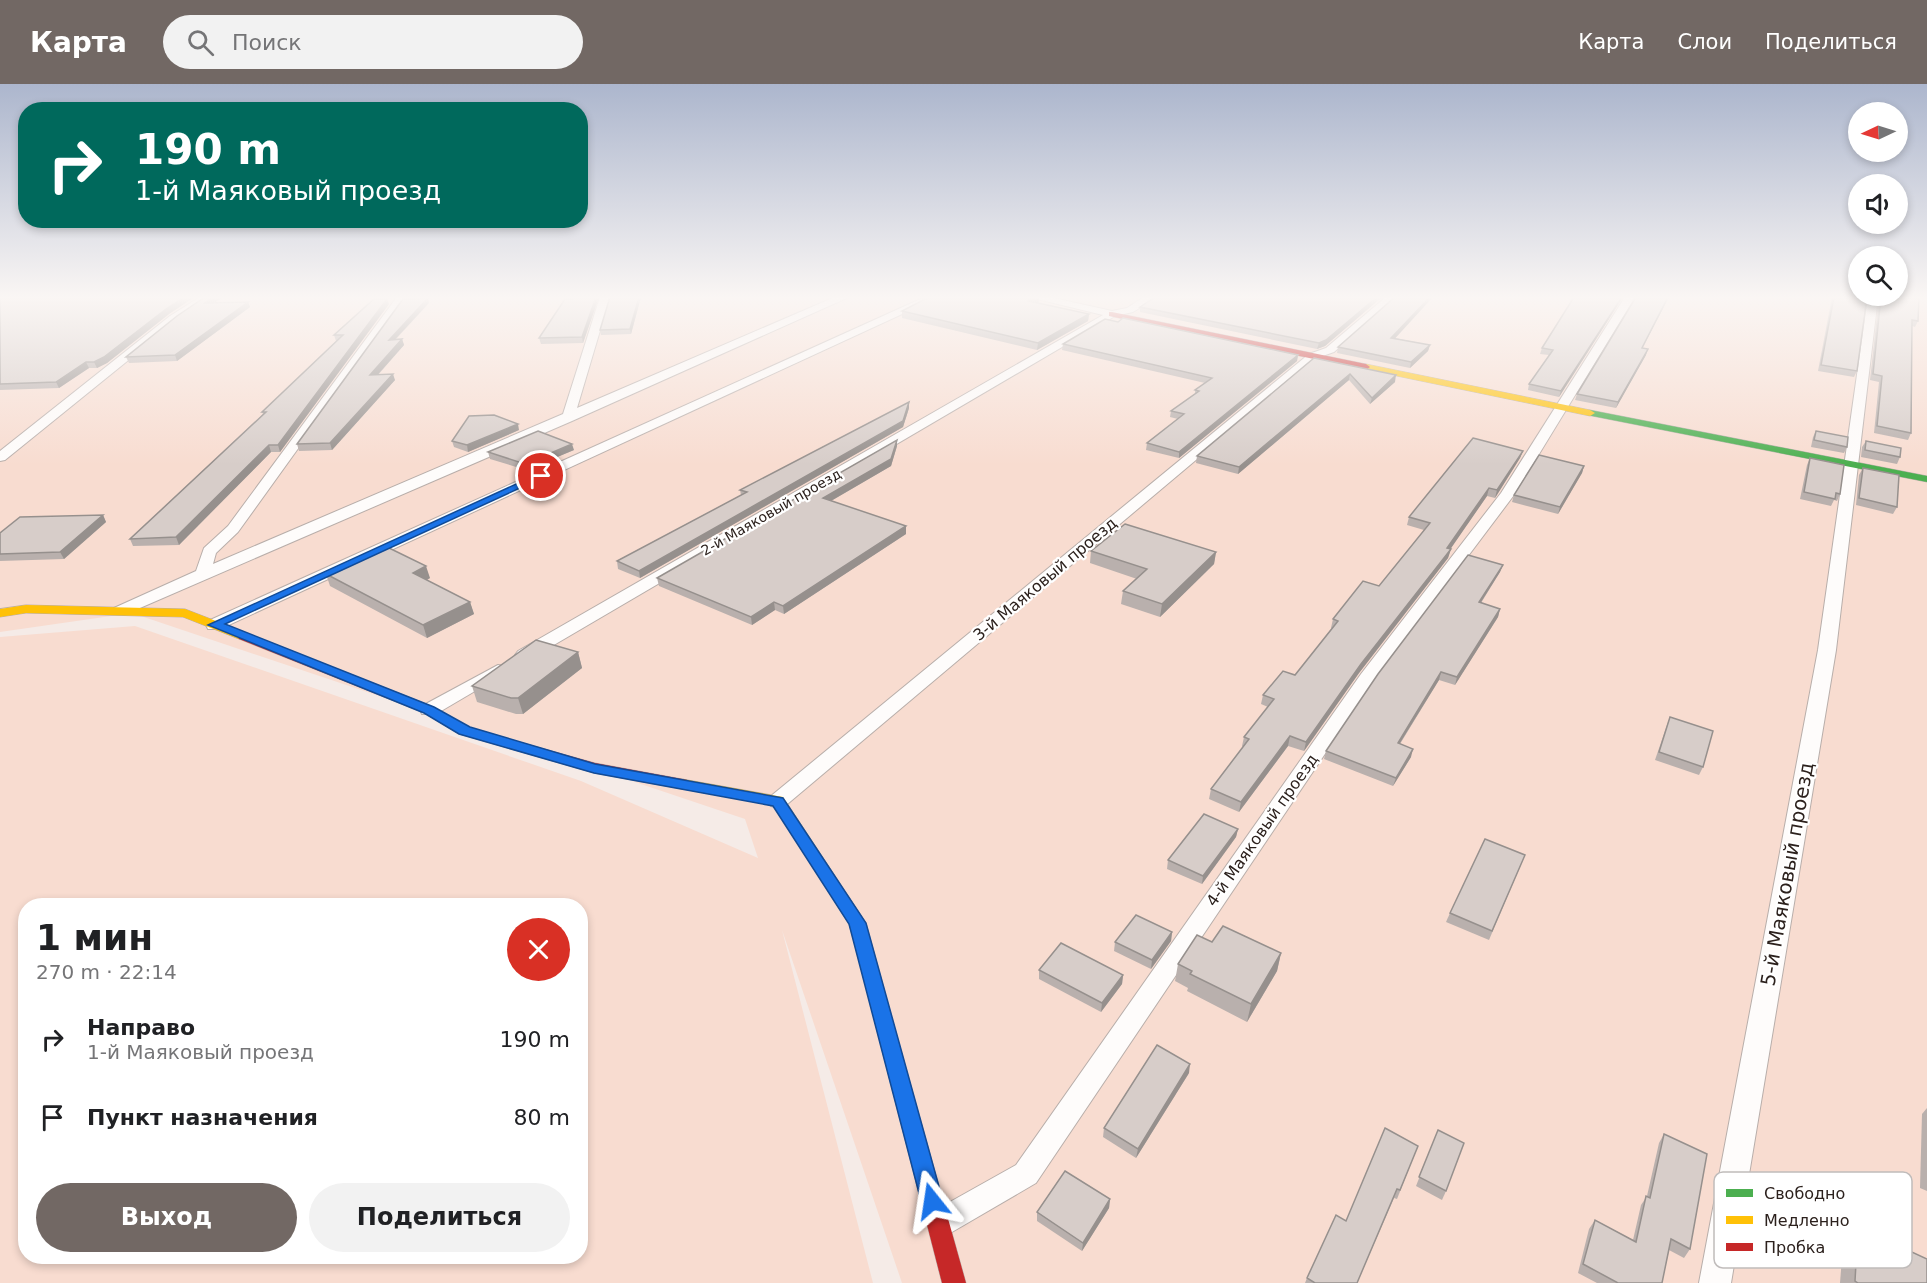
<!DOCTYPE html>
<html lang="ru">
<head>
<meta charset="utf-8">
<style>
	:root { --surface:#fff; --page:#f2f2f2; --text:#202124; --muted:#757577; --accent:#726864 }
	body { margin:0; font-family:"DejaVu Sans",sans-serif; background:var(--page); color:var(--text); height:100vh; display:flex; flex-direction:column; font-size:22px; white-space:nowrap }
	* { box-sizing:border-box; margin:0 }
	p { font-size:20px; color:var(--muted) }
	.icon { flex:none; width:33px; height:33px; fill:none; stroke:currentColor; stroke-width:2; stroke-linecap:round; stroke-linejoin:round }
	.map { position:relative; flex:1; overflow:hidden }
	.side { position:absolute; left:18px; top:814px; width:570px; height:366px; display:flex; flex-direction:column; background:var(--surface); border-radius:24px; box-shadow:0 3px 9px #0003 }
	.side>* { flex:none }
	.hud { position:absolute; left:18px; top:18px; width:570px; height:126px; border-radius:24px; box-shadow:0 3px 9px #0003; background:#00695c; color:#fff; overflow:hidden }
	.needle { width:39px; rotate:266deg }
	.controls { position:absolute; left:1848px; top:18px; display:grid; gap:12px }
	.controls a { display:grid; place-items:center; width:60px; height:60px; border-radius:50%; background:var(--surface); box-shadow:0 3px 9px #0003; font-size:30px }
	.pin { position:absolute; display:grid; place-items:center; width:51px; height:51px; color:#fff; margin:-26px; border:3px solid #fff; border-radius:50%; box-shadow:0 2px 6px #0007 }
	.me { position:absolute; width:66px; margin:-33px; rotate:345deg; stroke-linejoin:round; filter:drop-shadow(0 0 4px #0008) }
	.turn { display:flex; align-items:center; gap:21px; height:126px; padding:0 18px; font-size:27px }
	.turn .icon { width:78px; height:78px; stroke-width:2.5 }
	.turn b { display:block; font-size:42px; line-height:51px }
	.round { display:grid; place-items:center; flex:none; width:63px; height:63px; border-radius:32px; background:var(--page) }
	.overview { display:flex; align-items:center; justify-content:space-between; height:102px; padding:0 18px }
	h1 { font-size:36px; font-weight:800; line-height:45px }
	.primary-button { display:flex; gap:12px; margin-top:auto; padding:12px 18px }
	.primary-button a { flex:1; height:69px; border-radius:36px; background:var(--accent); color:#fff; font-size:24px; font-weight:800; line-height:69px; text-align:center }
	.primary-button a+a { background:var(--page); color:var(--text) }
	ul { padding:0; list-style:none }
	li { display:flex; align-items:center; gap:18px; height:78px; padding:0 18px }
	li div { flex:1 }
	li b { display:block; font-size:22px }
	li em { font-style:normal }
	header { display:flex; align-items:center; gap:36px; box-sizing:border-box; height:84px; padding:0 30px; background:var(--accent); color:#fff }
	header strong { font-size:28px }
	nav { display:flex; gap:33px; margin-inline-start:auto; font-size:21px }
	.search { width:420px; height:54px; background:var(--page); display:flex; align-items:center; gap:15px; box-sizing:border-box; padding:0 21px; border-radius:33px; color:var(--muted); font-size:22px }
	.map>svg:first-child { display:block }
	.green { fill:#f8dcd0; fill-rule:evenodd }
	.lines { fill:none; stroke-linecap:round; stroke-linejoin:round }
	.lane-casing { stroke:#b8aeaa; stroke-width:2 }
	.fast-casing { stroke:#b8aeaa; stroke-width:1 }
	.slow-casing { stroke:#b8aeaa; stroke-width:1 }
	.jam-casing { stroke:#b8aeaa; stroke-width:1 }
	.lane { fill:#fefcfb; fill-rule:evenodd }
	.fast { fill:#4caf50; fill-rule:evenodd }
	.slow { fill:#ffc107; fill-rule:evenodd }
	.jam { fill:#c62828; fill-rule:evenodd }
	.wall { fill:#b9b0ad }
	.shaded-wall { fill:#96908d }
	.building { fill:#d7cdc9; stroke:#96908d; stroke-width:1.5 }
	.route { fill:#1a73e8; stroke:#114b97; stroke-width:1.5 }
	.labels { text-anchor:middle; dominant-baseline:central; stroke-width:4.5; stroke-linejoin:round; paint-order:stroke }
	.far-street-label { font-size:14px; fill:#2c211d; stroke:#fff }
	.street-label { font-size:16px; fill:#2c211d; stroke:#fff }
	.near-street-label { font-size:20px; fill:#2c211d; stroke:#fff }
	.key { fill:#fff; stroke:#c0bcbb; stroke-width:1.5 }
	.key-label { font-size:16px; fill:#2c211d }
</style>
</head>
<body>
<header>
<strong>Карта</strong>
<div class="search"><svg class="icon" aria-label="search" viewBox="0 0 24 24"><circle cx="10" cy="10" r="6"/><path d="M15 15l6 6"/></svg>Поиск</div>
<nav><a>Карта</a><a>Слои</a><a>Поделиться</a></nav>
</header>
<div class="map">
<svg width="1927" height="1199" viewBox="0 0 1927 1199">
	<rect width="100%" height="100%" fill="#f5ebe7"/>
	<path class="green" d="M0,213H1927V1199H902L782,846L873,1199H0V553L135,542L581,697L758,774L745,735L132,529L0,548ZM26,822H580V1173H26Z"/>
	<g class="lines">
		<defs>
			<g id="lane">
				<path d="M200,213H212L178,236L5,376L0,377V367L170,232Z"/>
				<path d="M397,213H407L238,448L216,469L213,480L563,330L600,213H610L577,324L835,213H849L572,337L126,530H114L112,527L114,524L196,487L204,464L228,442Z"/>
				<path d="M925,213H939L220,545H208L206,541L208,537Z"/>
				<path d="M1029,213H1049L1112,227L1127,224L1144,213H1157L1133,228L1115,232L530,575H518L515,571L518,567L1103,231Z"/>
				<path d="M1386,213H1397L1334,268L1317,274L785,722L778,724L771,722L768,717L771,712L1309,270L1326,264Z"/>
				<path d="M1625,213H1635L1514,411L1374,597L1036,1099L952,1148L942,1152L932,1148L927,1138L932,1128L1016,1081L1361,590L1501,409Z"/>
				<path d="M1868,213H1878L1836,566L1731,1199H1699L1818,566Z"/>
				<path d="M498,581L504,582L507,586L504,590L436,630H422L420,626L422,622Z"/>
			</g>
			<path id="fast" d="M1590,326L1927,392V398L1587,331V327Z"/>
			<g id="slow">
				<path d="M1366,280L1590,326L1595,329L1590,332L1363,285V281Z"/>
				<path d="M26,521L185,525L247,549L249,552L247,555H239L183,533L26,529L0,533V525Z"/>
				<path d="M682,695L783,713L866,839L890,927L888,932L881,935L874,932L849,840L773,721L677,704L674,700L677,696Z"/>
			</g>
			<g id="jam">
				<path d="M1112,228L1366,280L1370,283L1366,286L1109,232V228Z"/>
				<path d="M243,548L434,623L469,644L595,679L682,695L687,696L690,700L687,704L682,705L594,689L459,650L424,629L239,555L237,552Z"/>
				<path d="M881,919L888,922L890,927L966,1199H942L872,927L874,922Z"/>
			</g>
		</defs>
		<use href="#lane" class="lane-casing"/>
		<use href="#fast" class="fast-casing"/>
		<use href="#slow" class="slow-casing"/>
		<use href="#jam" class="jam-casing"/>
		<use href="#lane" class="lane"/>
		<use href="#fast" class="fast"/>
		<use href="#slow" class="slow"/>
		<use href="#jam" class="jam"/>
	</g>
	<g class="wall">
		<path d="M0,213L169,230L107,279L97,284H89L59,304L0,306Z"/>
		<path d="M573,213H599L583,259L541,260L539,254Z"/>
		<path d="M641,213L631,250L601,251L600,246Z"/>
		<path d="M929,213H1039V218H1037L1089,230L1088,237L1037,266L902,234V227Z"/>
		<path d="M1155,213H1382L1325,262L1317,265L1140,228V223Z"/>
		<path d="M1623,213L1559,313L1528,306L1529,300L1549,271L1540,270L1542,264Z"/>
		<path d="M1636,213H1669L1642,264L1646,271L1616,324L1575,316L1577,310Z"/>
		<path d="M1832,213H1867L1857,287L1854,293L1818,287Z"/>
		<path d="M1879,213H1919L1918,237L1915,243L1912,242L1911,349L1908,356L1874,349L1879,298L1870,296Z"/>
		<path d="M248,218L250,223L177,277L129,279L126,273L215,219Z"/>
		<path d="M429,219L396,255H402L404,261L378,291L395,296L332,366L299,367L297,360Z"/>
		<path d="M389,220L280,368H271L179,461L133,462L130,455L263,330L262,328L336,257L334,251Z"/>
		<path d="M1395,254L1430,261L1428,267L1410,284L1337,269L1338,263Z"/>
		<path d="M1063,260L1298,271L1297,277L1179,374L1146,366L1147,359L1178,335L1170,333L1171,327L1195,310V306L1205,299L1062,266Z"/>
		<path d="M1314,274L1395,298L1370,320L1349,296L1238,390L1196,379L1197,372Z"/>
		<path d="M909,324L903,343L640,494L618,485L617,477L741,411L740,406Z"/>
		<path d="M519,346L468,368L454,363L452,357Z"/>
		<path d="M1816,347L1847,363L1844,369L1811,363L1813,353Z"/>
		<path d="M897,356V362L891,382L831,417L906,450L784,530L775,526L752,541L659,502L657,494Z"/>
		<path d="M1866,357L1900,373L1897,380L1861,373L1862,363Z"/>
		<path d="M574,366L526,386L490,375L488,368Z"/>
		<path d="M1523,367L1520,374L1495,414L1487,412L1450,465H1451L1448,474L1359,589L1304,667L1288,662L1239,728L1209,715L1211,705L1243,663L1242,662L1244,653L1268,623L1261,620L1263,611L1295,591L1332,544H1331L1333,535L1379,502L1424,446L1407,441L1409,433Z"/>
		<path d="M1810,374L1840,410L1837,417L1834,416L1831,422L1800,415L1807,381Z"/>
		<path d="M1584,382L1582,389L1558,430L1512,418L1514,411Z"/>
		<path d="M1863,384L1897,423L1893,430L1856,421L1859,391Z"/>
		<path d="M103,431L106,438L64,475L0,477V449Z"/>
		<path d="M1091,467L1216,468L1214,480L1160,533L1121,520L1123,507L1137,495L1090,479Z"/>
		<path d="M1503,481L1500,488L1481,519L1500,525L1498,533L1455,601L1439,596L1400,660L1411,673L1393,702L1324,675L1326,667Z"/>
		<path d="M326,490L430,494L427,496L470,518L474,530L427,554L330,502Z"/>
		<path d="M578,568L582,584L523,630H516L477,618L472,602Z"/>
		<path d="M1670,633L1703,683L1699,691L1655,676L1667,641Z"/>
		<path d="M1238,745L1236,753L1202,800L1167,785L1168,776Z"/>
		<path d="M1525,771L1489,856L1446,838L1450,829Z"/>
		<path d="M1172,848L1171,857L1151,885L1114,867L1115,858Z"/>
		<path d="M1212,858L1281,869L1277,887L1247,938L1187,907L1188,904L1175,897L1178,880Z"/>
		<path d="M1039,886L1123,891L1122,900L1101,928L1039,895Z"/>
		<path d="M1189,989L1136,1074L1103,1053L1104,1044Z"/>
		<path d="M1927,1024V1107L1920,1104L1922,1030Z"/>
		<path d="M1438,1046L1446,1107L1442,1116L1416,1102Z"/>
		<path d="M1664,1050L1690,1165L1684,1174L1669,1166L1662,1199H1597L1578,1189L1589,1145L1595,1136L1633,1156L1641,1121L1647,1112L1659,1059Z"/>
		<path d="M1418,1062L1397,1115L1394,1114L1357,1199H1305L1307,1194L1346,1137Z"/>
		<path d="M1110,1115L1109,1124L1082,1167L1037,1137V1128Z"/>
		<path d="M1858,1143L1927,1199H1840L1843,1160Z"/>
	</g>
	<g class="shaded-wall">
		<path d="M184,213H195L169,230L107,279L97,284L94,278L166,225Z"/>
		<path d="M213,213H223L207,224L205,219Z"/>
		<path d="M596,213H599L583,259L582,253Z"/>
		<path d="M639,213H641L631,250L630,245Z"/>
		<path d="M1034,213H1039V218L1028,224V217Z"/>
		<path d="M1377,213H1382L1325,262L1317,265L1319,259Z"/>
		<path d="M1430,213H1433L1390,260L1391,254Z"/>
		<path d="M1622,213H1623L1559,313L1561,307Z"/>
		<path d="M1668,213H1669L1639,270L1642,264Z"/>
		<path d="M428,214L429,219L390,261L389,256Z"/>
		<path d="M387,215L389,220L280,368L278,361Z"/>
		<path d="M248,218L250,223L177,277L175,271Z"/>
		<path d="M1089,230L1088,237L1037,266L1038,259Z"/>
		<path d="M402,255L404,261L372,297L370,291Z"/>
		<path d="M1430,261L1428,267L1410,284L1411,278Z"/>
		<path d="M1648,265L1646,271L1616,324L1618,318Z"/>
		<path d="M1298,271L1297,277L1179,374V368Z"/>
		<path d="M86,278L89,284L59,304L56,298Z"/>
		<path d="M393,290L395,296L332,366L330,359Z"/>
		<path d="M1350,290L1349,296L1238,390L1239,383Z"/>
		<path d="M1396,291L1395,298L1370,320L1372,314Z"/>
		<path d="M909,318V324L903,343L640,494L639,487Z"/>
		<path d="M518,340L519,346L468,368L467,361Z"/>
		<path d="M897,356V362L891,382L824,421L823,414Z"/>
		<path d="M572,360L574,366L526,386L525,380Z"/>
		<path d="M269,361L271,368L179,461L176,453Z"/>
		<path d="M1523,367L1520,374L1495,414L1497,406Z"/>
		<path d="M1584,382L1582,389L1558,430L1560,423Z"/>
		<path d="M1489,404L1487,412L1445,473L1447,464Z"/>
		<path d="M103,431L106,438L64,475L60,468Z"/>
		<path d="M906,442V450L784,530L783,522Z"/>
		<path d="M1451,465L1448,474L1359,589L1304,667L1306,658L1361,580Z"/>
		<path d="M1216,468L1214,480L1160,533L1162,520Z"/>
		<path d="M1503,481L1500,488L1476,526L1479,518Z"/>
		<path d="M426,482L430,494L417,501L413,489Z"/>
		<path d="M470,518L474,530L427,554L423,541Z"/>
		<path d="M774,518L775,526L752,541L751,533Z"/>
		<path d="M1500,525L1498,533L1455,601L1457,593Z"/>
		<path d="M578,568L582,584L523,630L518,614Z"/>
		<path d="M1441,588L1439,596L1395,667L1398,659Z"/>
		<path d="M1290,652L1288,662L1239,728L1241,718Z"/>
		<path d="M1413,665L1411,673L1393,702L1396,694Z"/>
		<path d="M1238,745L1236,753L1202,800L1203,792Z"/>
		<path d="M1172,848L1171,857L1151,885L1152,876Z"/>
		<path d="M1281,869L1277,887L1247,938L1251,920Z"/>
		<path d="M1123,891L1122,900L1101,928L1102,919Z"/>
		<path d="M1190,980L1189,989L1136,1074L1138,1065Z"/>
		<path d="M1110,1115L1109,1124L1082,1167L1083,1159Z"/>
	</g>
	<g class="building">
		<path d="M0,213H184L166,225L104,273L94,278H86L56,298L0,300Z"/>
		<path d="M205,213H213L205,219L248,218L175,271L126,273L177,232Z"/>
		<path d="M573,213H596L582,253L539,254L565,215H572Z"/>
		<path d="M610,213H639L630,245L600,246Z"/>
		<path d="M929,213H1034L1028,217L1089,230L1038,259L902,227Z"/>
		<path d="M1155,213H1377L1326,256L1319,259L1140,223Z"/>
		<path d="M1395,213H1430L1391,254L1430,261L1411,278L1338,263Z"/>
		<path d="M1574,213H1622L1561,307L1529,300L1553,266L1542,264Z"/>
		<path d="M1636,213H1668L1642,264L1648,265L1618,318L1577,310Z"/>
		<path d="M1834,213H1867L1857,287L1821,281Z"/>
		<path d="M1881,213H1919L1918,237L1912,236L1911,349L1877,342L1882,292L1873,290Z"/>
		<path d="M428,214L389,256L402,255L370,291L393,290L330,359L297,360L403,215Z"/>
		<path d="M374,215H387L278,361H269L176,453L130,455L266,328H262L343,251H334Z"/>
		<path d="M1123,234L1298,271L1179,368L1147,359L1184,330L1171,327L1199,307L1195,306L1212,294L1063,260L1105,235L1118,238Z"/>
		<path d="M1314,274L1396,291L1372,314L1350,290L1239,383L1197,372Z"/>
		<path d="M909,318L903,337L639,487L617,477L747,408L740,406Z"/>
		<path d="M494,331L518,340L467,361L452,357L469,332Z"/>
		<path d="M538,347L572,360L525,380L488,368Z"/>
		<path d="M1816,347L1848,353L1847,363L1814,356Z"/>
		<path d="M1473,354L1523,367L1497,406L1489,404L1447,464L1451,465L1361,580L1306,658L1290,652L1241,718L1211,705L1249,655L1244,653L1274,615L1263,611L1283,587L1295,591L1338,537L1333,535L1363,497L1379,502L1430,439L1409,433Z"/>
		<path d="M897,356L891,375L823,414L906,442L783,522L774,518L751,533L657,494Z"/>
		<path d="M1866,357L1901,364L1900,373L1865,366Z"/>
		<path d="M1539,371L1584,382L1560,423L1514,411Z"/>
		<path d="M1810,374L1844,381L1840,410L1836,409L1835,415L1804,408Z"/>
		<path d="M1863,384L1899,391L1897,423L1859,414Z"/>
		<path d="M103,431L60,468L0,470V449L20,433Z"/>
		<path d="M1125,440L1216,468L1162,520L1123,507L1147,485L1091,467Z"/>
		<path d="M387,463L426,482L413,489L470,518L423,541L326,490Z"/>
		<path d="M1468,471L1503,481L1479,518L1500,525L1457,593L1441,588L1398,659L1413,665L1396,694L1326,667L1378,590Z"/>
		<path d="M536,556L578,568L518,614H511L472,602Z"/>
		<path d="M1670,633L1713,647L1703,683L1659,668Z"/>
		<path d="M1204,730L1238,745L1203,792L1168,776Z"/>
		<path d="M1485,755L1525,771L1492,847L1450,829Z"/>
		<path d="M1136,831L1172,848L1152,876L1115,858Z"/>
		<path d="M1223,842L1281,869L1251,920L1190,890L1192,887L1178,880L1197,851L1212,858Z"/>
		<path d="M1061,859L1123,891L1102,919L1039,886Z"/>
		<path d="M1157,961L1190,980L1138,1065L1104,1044Z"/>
		<path d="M1385,1044L1418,1062L1400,1106L1397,1105L1357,1199H1315L1307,1194L1336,1131L1346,1137Z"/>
		<path d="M1438,1046L1464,1059L1446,1107L1419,1093Z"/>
		<path d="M1664,1050L1707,1070L1690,1165L1671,1155L1662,1199H1618L1583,1180L1595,1136L1636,1158L1646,1112L1650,1114Z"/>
		<path d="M1065,1087L1110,1115L1083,1159L1037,1128Z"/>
		<path d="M1858,1143L1927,1175V1199H1858L1855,1197Z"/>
	</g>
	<linearGradient id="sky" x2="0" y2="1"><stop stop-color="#acb6cd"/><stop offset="0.56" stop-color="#faf6f4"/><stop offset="1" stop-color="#faf6f4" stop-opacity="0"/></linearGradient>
	<rect width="1927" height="381" fill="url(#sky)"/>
	<path class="route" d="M538,390L546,392L225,540L434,623L470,643L595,680L783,714L866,839L943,1117L940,1124L932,1127L924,1124L921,1117L849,840L773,722L594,689L459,650L424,629L208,541Z"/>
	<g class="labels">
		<g class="far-street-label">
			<text transform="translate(771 428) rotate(-30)">2-й Маяковый проезд</text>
		</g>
		<g class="street-label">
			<text transform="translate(1045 495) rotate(-40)">3-й Маяковый проезд</text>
			<text transform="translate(1262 746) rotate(-55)">4-й Маяковый проезд</text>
		</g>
		<g class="near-street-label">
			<text transform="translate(1787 790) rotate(-80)">5-й Маяковый проезд</text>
		</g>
	</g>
	<rect x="1714" y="1088" width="198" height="96" rx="9" class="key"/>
	<rect x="1726" y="1105" width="27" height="8" fill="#4caf50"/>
	<rect x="1726" y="1132" width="27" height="8" fill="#ffc107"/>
	<rect x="1726" y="1159" width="27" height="8" fill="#c62828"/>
	<g class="key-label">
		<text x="1764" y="1115">Свободно</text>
		<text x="1764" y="1142">Медленно</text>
		<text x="1764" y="1169">Пробка</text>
	</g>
</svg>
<div class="controls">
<a><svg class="needle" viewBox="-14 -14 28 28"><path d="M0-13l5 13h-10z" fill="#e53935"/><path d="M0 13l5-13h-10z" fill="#757577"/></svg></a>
<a><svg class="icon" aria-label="sound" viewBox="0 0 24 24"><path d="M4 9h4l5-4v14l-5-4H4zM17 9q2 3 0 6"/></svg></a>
<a><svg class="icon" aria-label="search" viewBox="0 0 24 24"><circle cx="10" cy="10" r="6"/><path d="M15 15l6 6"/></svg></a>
</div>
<div class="pin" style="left:541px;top:392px;background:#d93025"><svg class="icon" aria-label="arrive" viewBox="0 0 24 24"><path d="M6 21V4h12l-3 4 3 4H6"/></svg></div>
<svg class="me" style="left:932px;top:1117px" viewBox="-20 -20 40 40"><path d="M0-17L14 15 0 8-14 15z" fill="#1a73e8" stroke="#fff" stroke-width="4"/></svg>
<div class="hud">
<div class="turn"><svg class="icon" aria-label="right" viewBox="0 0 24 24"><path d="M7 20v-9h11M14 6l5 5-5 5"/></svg><div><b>190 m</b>1-й Маяковый проезд</div></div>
</div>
<section class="side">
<div class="overview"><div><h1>1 мин</h1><p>270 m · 22:14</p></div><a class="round" style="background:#d93025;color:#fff"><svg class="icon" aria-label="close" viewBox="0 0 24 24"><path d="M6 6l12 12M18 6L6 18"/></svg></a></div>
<ul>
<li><svg class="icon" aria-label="right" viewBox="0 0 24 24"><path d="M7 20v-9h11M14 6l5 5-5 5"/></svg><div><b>Направо</b><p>1-й Маяковый проезд</p></div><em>190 m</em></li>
<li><svg class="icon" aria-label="arrive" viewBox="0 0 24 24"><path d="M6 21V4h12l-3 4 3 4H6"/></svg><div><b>Пункт назначения</b></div><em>80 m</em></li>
</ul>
<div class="primary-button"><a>Выход</a><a>Поделиться</a></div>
</section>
</div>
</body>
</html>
